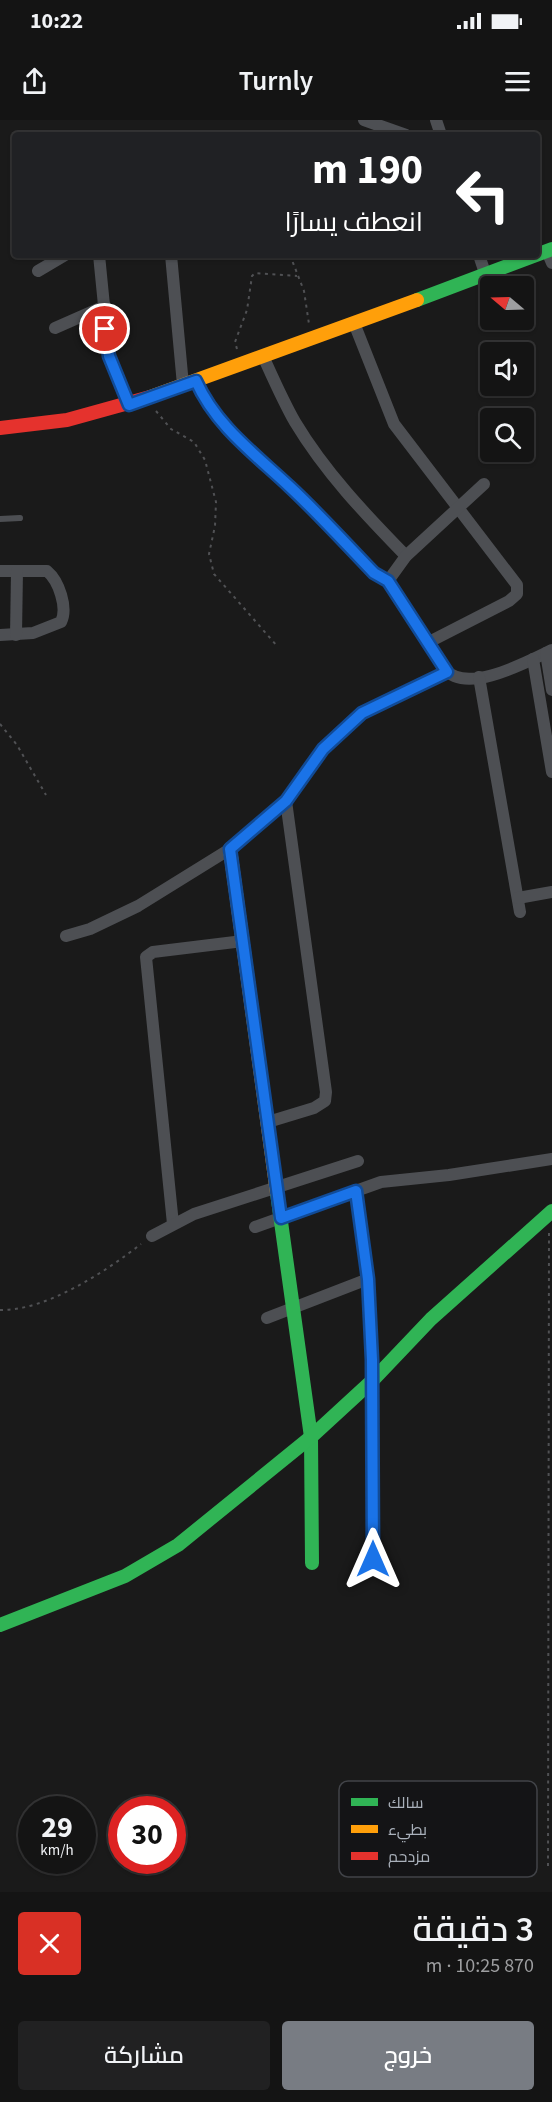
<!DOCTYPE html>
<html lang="ar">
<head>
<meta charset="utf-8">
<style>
	:root { --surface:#141414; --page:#212122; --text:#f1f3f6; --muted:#9d9ea0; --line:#333334; --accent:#787c83 }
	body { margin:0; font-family:"Source Sans 3",Cairo,sans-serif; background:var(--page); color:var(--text); direction:rtl; height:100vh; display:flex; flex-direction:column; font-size:22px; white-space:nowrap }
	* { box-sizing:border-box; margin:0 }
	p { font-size:20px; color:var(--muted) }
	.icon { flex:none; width:33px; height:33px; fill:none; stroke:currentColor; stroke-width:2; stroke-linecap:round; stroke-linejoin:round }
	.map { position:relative; height:1772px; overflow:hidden; direction:ltr }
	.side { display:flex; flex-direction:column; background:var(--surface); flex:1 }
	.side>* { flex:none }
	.guide { position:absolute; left:12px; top:12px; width:528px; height:126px; border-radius:6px; box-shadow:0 2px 4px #0004,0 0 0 2px var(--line); direction:rtl; background:#202124; color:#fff; overflow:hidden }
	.needle { width:39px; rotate:289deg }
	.buttons { position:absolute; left:480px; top:156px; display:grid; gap:12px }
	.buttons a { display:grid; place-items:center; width:54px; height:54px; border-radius:6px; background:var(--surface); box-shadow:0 2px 4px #0004,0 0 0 2px var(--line); font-size:30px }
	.speed { position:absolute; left:18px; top:1676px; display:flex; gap:12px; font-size:30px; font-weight:700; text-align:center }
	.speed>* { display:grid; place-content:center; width:78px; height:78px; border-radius:50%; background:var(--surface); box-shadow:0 2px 4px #0004,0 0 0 2px var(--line); line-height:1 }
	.speed small { font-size:15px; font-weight:400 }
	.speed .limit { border:9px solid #d22; background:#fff; color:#111 }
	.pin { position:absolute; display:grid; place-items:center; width:51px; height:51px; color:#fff; margin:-26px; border:3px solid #fff; border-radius:50%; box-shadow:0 2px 6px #0007 }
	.me { position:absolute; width:66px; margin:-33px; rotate:0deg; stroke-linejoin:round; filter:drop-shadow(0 0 4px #0008) }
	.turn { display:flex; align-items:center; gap:21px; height:126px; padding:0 18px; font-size:27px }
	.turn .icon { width:78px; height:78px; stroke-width:2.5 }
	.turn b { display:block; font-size:42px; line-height:51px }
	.round { display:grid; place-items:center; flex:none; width:63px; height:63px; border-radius:6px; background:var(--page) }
	.overview { display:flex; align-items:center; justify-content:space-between; height:102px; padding:0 18px }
	h1 { font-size:36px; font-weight:600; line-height:45px }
	.action { display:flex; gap:12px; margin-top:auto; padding:12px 18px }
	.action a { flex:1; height:69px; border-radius:6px; background:var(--accent); color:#fff; font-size:24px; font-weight:600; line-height:69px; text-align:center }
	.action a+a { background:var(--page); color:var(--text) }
	.status { display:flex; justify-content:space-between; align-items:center; height:42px; padding:0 30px; background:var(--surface); direction:ltr }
	.status svg { height:16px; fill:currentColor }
	header { display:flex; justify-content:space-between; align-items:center; height:78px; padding:0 18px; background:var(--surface); font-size:27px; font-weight:600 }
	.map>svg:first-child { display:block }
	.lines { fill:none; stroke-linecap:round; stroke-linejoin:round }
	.path { stroke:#505154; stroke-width:2; stroke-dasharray:3 4.5; stroke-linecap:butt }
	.lane { stroke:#4d4f53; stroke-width:6 }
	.street { stroke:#4d4f53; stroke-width:12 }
	.fast { stroke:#30b455; stroke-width:14 }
	.slow { stroke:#ff9f0a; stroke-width:14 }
	.jam { stroke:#e5322d; stroke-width:14 }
	.route-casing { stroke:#114b97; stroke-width:15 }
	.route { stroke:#1a73e8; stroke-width:10 }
	.key { fill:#141416; stroke:#414348; stroke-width:1.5 }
	.key-label { font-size:16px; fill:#aab1bb }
</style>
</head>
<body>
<div class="status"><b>10:22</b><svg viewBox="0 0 49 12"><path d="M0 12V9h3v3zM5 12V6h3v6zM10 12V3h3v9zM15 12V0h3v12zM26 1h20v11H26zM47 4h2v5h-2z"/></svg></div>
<header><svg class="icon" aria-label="menu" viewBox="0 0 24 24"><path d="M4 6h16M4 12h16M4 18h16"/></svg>Turnly<svg class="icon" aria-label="share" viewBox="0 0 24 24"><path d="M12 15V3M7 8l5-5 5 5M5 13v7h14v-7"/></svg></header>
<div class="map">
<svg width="552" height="1772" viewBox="0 0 552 1772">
	<rect width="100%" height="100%" fill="#1a1a1a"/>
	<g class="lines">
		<g class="path">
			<path d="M290,135L304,171L309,204"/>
			<path d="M237,229L235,222L247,190L252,156L255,153L297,156"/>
			<path d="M156,291L171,309L194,322L205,340L216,382L215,406L209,434L214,454L278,527"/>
			<path d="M0,604L17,625L46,675"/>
			<path d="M0,1190C46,1191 105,1152 141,1124"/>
			<path d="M548,1746L549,1113"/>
		</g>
		<path class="lane" d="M0,399L20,398"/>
		<g class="street">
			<path d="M364,0L406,15"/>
			<path d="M436,0L441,15"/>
			<path d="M547,131L552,143"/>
			<path d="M99,135L109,236L129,285"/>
			<path d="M171,135L183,265"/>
			<path d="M479,135L486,156"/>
			<path d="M38,151L65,135"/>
			<path d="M354,203L394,304L517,465V474L509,481L429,522"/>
			<path d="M55,208L105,186"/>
			<path d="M263,236C273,258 283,281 295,302C325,352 365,394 406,436"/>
			<path d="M196,261C216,306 255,334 290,367C319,394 346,424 373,453L388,461"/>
			<path d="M484,364L406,436L388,461L445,549C466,575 527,542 552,530"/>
			<path d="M0,451H47C59,461 68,488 61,502L33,513L0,515"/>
			<path d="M16,515L17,451"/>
			<path d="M546,533L552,570"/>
			<path d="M533,539L552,652"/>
			<path d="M479,557L520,792"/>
			<path d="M518,778L552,772"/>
			<path d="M66,816L90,809L138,786L230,729L286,681L323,629L362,593L447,552"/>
			<path d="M268,1002L314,988L325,981L326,972L286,681"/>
			<path d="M356,1071L368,1159L373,1260V1439"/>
			<path d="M173,1104L146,837L153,832L243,821"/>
			<path d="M255,1107L381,1062L449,1055L552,1039"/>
			<path d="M152,1116L194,1094L358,1041"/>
			<path d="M267,1198L368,1159"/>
		</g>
		<g class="fast">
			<path d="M417,180L552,129"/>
			<path d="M277,1073L311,1317L312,1443"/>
			<path d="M0,1505L125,1456L178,1425L311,1317L373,1260L431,1199L552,1091"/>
		</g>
		<g class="slow">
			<path d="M150,277L417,180"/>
			<path d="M230,729L277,1073"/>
		</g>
		<path class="jam" d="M0,308L67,300L150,277"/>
	</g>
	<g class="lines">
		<defs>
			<path id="route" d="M105,209L109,236L129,285L196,261C216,306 255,334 290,367C319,394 346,424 374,453L388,461L447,552L362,593L323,629L286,681L230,729L281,1098L356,1071L368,1159L372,1240L373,1439"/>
		</defs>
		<use href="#route" class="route-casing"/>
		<use href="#route" class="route"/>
	</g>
	<rect x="339" y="1661" width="198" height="96" rx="9" class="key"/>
	<rect x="351" y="1678" width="27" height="8" fill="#30b455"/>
	<rect x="351" y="1705" width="27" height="8" fill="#ff9f0a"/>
	<rect x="351" y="1732" width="27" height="8" fill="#e5322d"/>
	<g class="key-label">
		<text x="388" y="1688">سالك</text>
		<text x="388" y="1715">بطيء</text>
		<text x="388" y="1742">مزدحم</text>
	</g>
</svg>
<div class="buttons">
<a><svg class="needle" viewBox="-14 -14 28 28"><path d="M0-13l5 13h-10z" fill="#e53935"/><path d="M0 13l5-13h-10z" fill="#9d9ea0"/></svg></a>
<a><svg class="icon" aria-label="sound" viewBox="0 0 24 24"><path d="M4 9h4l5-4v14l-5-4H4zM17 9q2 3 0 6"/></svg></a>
<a><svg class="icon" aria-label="search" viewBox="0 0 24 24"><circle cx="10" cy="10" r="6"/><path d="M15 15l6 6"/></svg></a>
</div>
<div class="speed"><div>29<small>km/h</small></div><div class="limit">30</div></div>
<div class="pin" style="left:105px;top:209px;background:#d93025"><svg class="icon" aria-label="arrive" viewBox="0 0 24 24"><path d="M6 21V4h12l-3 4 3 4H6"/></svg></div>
<svg class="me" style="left:373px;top:1439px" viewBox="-20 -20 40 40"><path d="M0-17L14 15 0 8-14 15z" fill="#1a73e8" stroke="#fff" stroke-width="4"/></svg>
<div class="guide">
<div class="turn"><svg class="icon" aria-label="left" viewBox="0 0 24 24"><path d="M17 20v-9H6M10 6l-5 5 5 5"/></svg><div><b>190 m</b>انعطف يسارًا</div></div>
</div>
</div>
<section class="side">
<div class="overview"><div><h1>3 دقيقة</h1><p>870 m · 10:25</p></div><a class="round" style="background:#d93025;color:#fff"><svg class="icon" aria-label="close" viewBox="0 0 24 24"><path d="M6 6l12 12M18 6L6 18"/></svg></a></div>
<div class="action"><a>خروج</a><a>مشاركة</a></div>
</section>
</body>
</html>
